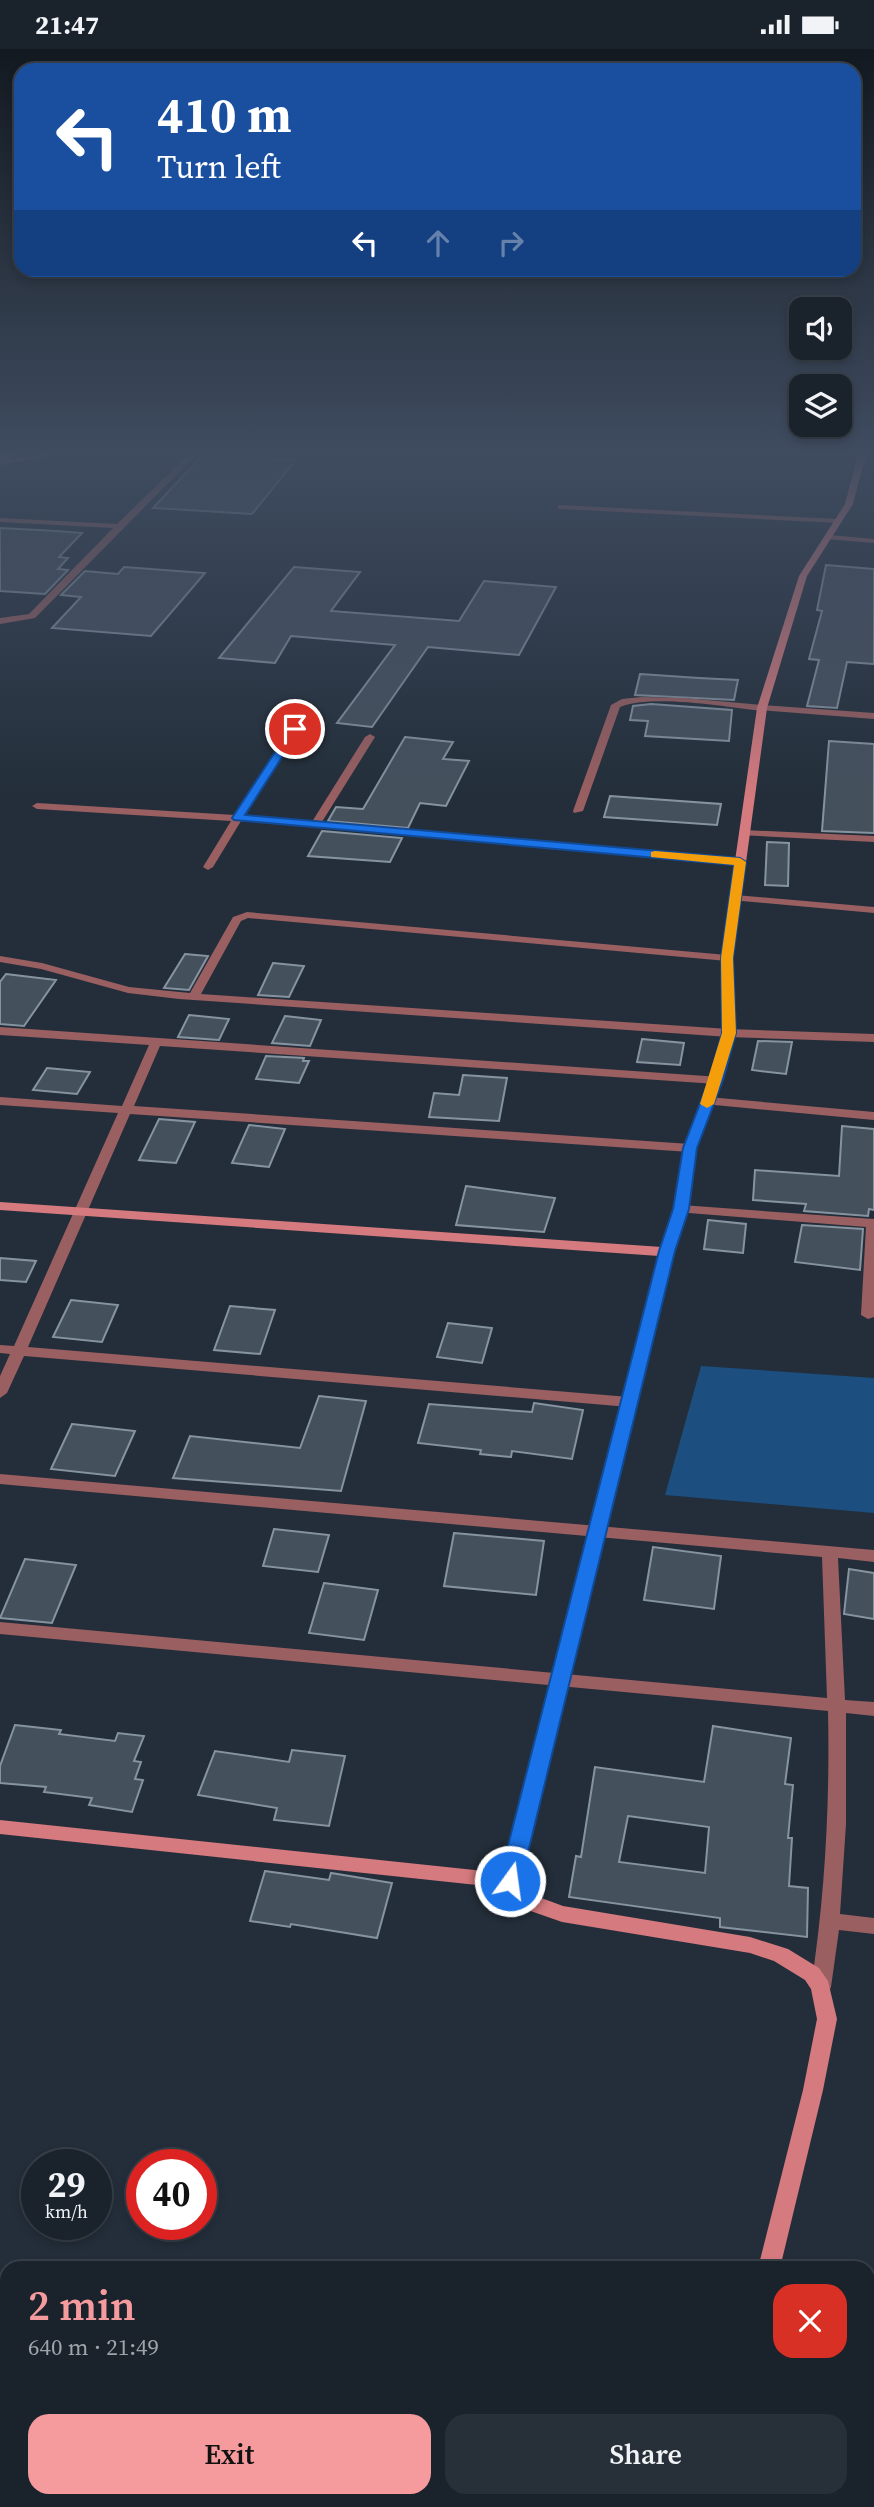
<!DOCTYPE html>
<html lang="en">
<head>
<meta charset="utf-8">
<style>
	:root { --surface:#1a222c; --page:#272f38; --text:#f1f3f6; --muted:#9fa4a9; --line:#383f48; --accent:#f59b9e }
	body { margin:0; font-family:"Source Serif 4",serif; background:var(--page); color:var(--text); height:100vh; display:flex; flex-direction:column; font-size:26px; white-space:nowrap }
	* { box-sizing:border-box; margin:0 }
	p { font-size:23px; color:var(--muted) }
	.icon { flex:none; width:38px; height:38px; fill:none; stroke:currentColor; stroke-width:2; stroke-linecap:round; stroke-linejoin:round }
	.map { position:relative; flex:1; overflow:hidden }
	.sheet { position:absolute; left:0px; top:2212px; width:875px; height:247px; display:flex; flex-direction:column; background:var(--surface); border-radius:21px 21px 0 0; box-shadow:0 4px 10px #0003,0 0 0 2px var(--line) }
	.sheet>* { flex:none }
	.banner { position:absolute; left:14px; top:14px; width:847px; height:214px; border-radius:21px; box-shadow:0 4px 10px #0003,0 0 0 2px var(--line); background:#1a4fa0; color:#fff; overflow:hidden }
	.fabs { position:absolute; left:789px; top:248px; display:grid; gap:14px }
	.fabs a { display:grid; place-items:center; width:63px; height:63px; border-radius:14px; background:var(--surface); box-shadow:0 4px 10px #0003,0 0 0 2px var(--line); font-size:35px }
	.speed { position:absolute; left:21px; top:2100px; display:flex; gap:14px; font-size:35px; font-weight:700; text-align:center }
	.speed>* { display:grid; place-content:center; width:91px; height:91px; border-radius:50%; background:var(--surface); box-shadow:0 4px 10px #0003,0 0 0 2px var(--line); line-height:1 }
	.speed small { font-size:18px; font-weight:400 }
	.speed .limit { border:10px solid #d22; background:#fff; color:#111 }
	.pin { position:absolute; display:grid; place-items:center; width:60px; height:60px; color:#fff; margin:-30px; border:4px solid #fff; border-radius:50%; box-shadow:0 2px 7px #0007 }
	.me { position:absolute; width:77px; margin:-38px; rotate:14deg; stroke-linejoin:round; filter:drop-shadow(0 0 5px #0008) }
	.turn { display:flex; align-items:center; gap:24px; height:147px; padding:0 28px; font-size:32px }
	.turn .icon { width:91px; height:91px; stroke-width:2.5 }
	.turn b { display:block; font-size:49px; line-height:60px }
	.lanes { display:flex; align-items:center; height:66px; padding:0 28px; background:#0003; justify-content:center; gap:35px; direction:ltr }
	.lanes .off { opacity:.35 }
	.round { display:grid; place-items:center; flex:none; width:74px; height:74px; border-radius:21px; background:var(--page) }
	.headline { display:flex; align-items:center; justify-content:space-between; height:119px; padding:0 28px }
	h1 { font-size:42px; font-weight:600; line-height:52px; color:var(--accent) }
	.button { display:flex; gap:14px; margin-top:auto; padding:14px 28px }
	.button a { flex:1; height:80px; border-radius:21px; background:var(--accent); color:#111; font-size:28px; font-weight:600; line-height:80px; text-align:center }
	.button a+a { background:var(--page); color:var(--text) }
	.status { display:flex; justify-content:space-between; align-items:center; height:49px; padding:0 35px; background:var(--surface); direction:ltr }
	.status svg { height:19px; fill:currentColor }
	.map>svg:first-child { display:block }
	.green { fill:#1c4e7f }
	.building { fill:#45505d; stroke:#8693a1; stroke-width:2; fill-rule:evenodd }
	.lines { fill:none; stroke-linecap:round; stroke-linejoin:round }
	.lane { fill:#995f61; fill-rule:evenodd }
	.street { fill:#995f61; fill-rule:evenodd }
	.secondary { fill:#d57a7e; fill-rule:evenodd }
	.highway { fill:#fac0c1; fill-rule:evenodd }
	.route { fill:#1a73e8; stroke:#114b97; stroke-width:2 }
	.slow { fill:#f59e0b }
</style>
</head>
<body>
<div class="status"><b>21:47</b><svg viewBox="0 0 49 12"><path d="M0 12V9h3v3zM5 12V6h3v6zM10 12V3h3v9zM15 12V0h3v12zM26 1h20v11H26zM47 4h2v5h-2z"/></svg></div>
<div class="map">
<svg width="874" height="2458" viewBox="0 0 874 2458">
	<rect width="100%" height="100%" fill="#232e3a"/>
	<path class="green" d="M701,1317L874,1329V1464L665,1446Z"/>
	<g class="building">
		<path d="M203,406L296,411L252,465L153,459Z"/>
		<path d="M0,479L57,482L82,484L59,508L68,509L58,520L68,521L45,545L0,542Z"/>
		<path d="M826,516L874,520V615L847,613L837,659L807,657L819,611L809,610L822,562L817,561Z"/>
		<path d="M124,518L205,524L151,587L52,579L81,548L61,546L85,522L118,525Z"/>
		<path d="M294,518L360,523L331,562L459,572L484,532L556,538L519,606L428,598L372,678L337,674L395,596L291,587L275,614L219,609Z"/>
		<path d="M640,625L699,629L738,631L734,651L635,646Z"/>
		<path d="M651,655L732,661L729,692L645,687L648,672L630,671L633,657Z"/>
		<path d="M405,688L453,693L443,710L469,712L446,757L420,754L408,779L328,772L336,758L363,760Z"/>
		<path d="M829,692L874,695V784L822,782Z"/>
		<path d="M610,747L721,755L717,776L604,768Z"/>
		<path d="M322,782L402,789L390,813L308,807Z"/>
		<path d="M767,793L789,794L788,837L765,836Z"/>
		<path d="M185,905L208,907L189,941L164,939Z"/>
		<path d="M273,914L304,917L289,948L258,946Z"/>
		<path d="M6,925L56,931L24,977L0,975V933Z"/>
		<path d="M189,966L229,970L219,991L178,988Z"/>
		<path d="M285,967L321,971L310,997L272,994Z"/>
		<path d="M642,990L684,994L680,1016L637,1013Z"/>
		<path d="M758,992L792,993L786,1025L752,1021Z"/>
		<path d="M266,1007L304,1009L303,1012H309L299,1034L256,1030Z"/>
		<path d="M47,1019L90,1023L77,1045L33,1041Z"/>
		<path d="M463,1026L507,1029L499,1072L429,1068L434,1044L459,1046Z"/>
		<path d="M159,1070L195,1073L176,1114L139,1111Z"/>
		<path d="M249,1076L285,1080L269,1118L232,1114Z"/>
		<path d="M842,1077L874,1080V1161L869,1160L868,1167L804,1162L806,1155L753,1151L755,1121L839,1127Z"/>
		<path d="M466,1137L555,1149L544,1183L456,1176Z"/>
		<path d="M708,1171L746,1175L743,1204L704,1200Z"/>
		<path d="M802,1176L863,1180L860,1221L795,1213Z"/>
		<path d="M0,1209L36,1212L26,1233L0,1231Z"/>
		<path d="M71,1251L118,1256L102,1293L53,1288Z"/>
		<path d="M230,1257L275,1261L260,1305L214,1301Z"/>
		<path d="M448,1274L492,1279L482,1314L437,1308Z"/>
		<path d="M319,1347L366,1352L341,1442L173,1429L190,1387L300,1399Z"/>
		<path d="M534,1354L583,1361L572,1410L512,1402L511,1408L480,1405L481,1401L418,1394L429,1355L532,1363Z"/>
		<path d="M72,1375L135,1382L115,1427L51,1420Z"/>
		<path d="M274,1480L329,1486L318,1523L263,1517Z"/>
		<path d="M454,1484L544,1492L536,1546L444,1537Z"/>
		<path d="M653,1498L721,1507L714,1560L644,1551Z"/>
		<path d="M25,1510L76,1516L52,1574L0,1569Z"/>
		<path d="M849,1520L874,1524V1570L844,1565Z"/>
		<path d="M324,1534L378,1541L364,1591L309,1584Z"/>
		<path d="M15,1676L61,1681L59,1685L115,1692L118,1684L144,1687L134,1712L141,1713L135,1730L143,1731L132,1763L89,1756L92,1749L44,1743L46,1738L0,1734V1717Z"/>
		<path d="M713,1677L791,1689L785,1735L793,1736L788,1789H792L789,1837L808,1839L807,1888L720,1878V1869L569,1848L576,1807L581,1808L595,1718L704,1733ZM628,1767L709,1778L705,1824L619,1813Z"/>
		<path d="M292,1701L345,1707L329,1777L274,1771L277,1759L198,1746L215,1702L289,1713Z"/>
		<path d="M265,1822L329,1831L331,1824L392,1834L377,1889L291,1875L290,1878L250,1872Z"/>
	</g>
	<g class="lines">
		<g class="lane">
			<path d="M188,406H196L35,569L0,575V569L29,565L113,479L0,473V469L117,475Z"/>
			<path d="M558,456L838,470L842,472L838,474L561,460H558Z"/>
			<path d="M642,648L685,649L762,656L767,659L762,662C725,658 653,645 620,658L583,762L574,764L573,762L611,656L622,650Z"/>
			<path d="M370,685L375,688L320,776L311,778L310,776L365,688Z"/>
			<path d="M744,781L874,787V793L740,786V782Z"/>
			<path d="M735,846L874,858V864L731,851V847Z"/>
		</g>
		<g class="street">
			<path d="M829,486L874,490V494L826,490L825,488Z"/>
			<path d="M762,656L874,664V670L759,661V657Z"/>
			<path d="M295,677L300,680L245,767L740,810L745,813L740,816L241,772L213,818L208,821L203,818L231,772L37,760L32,757L37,754L235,766L290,680Z"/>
			<path d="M247,863L727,906L733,909L727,912L248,869L241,872L201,945L729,980L874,985V993L729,988L179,950L128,944L41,920L0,913V907L42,914L129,938L190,944L233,868Z"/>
			<path d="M0,978L720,1028L722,1031L716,1035L160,997L134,1057L690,1095L696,1099L690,1103L130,1065L28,1298L629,1348L637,1353L629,1358L24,1307L7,1344L0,1349V1327L10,1305L0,1304V1296L14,1297L118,1064L0,1056V1048L122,1057L149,996L0,986Z"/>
			<path d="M708,1048L874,1063V1071L704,1055L702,1052L704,1049Z"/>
			<path d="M681,1156L874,1170V1268L868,1270L861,1266L866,1178L676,1163L674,1160Z"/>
			<path d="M0,1425L874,1501V1513L838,1509L845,1651L874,1653V1667L846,1664V1775L840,1865L874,1869V1885L839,1881L831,1938L828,1944L821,1946L814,1944L811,1938C825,1846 830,1755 828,1662L0,1585V1573L827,1649L822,1508L0,1435Z"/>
		</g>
		<g class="secondary">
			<path d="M39,406H53L0,416V412Z"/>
			<path d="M858,406H866L853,455L807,527L767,659L733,909L735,984L722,1031L696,1099L688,1160L674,1203L520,1830L536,1847L563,1857L750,1888L788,1900L819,1919L828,1932L837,1970L823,2041L780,2219H758L803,2041L817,1970L811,1940L805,1931L774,1912L750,1904L562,1873L522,1859L505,1839L0,1785V1771L503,1824L659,1207L0,1161V1153L662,1198L674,1160L684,1099L710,1031L723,984L721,909L757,659L799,527L845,455Z"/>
			<path d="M723,2452H747L746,2458H722Z"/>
		</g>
		<path class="highway" d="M0,406H22L0,412Z"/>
	</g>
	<linearGradient id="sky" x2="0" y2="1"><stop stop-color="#131920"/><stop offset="0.54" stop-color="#3f4c60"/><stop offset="1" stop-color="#3f4c60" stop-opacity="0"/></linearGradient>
	<rect width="874" height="750" fill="url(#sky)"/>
	<path class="route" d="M295,677L300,680L245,766L740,809L746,813L733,909L736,984L723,1031L697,1099L689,1160L675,1202L521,1832L518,1838L510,1841L502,1838L499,1832L659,1202L673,1160L683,1099L709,1031L722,984L721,909L734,816L234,771L232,769L290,680Z"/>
	<path class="slow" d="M655,802L740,809L746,813L733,909L736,984L714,1055L707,1059L700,1055L722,984L721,909L734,816L651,808V803Z"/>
</svg>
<div class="fabs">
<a><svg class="icon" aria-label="sound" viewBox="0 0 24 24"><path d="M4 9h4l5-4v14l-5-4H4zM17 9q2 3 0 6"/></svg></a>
<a><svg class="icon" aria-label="layers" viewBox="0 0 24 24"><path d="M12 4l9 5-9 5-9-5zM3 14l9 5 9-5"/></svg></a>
</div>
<div class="speed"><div>29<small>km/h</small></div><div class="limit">40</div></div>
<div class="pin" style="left:295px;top:680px;background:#d93025"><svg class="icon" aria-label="arrive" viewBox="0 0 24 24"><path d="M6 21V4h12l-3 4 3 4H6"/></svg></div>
<svg class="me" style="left:510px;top:1832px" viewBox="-20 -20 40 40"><circle r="17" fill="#1a73e8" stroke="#fff" stroke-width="3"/><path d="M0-11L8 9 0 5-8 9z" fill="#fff"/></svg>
<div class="banner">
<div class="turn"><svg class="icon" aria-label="left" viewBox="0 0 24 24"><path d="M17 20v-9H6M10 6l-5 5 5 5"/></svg><div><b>410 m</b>Turn left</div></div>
<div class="lanes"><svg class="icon" aria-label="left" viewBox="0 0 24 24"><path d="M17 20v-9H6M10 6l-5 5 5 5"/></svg><svg class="icon off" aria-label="ahead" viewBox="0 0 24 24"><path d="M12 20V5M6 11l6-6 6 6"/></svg><svg class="icon off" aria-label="right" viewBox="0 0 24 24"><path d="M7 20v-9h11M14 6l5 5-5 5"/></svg></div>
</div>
<section class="sheet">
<div class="headline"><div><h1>2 min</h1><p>640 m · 21:49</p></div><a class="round" style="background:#d93025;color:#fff"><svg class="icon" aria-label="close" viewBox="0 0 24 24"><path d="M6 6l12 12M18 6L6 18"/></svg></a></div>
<div class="button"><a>Exit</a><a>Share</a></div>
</section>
</div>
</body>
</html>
